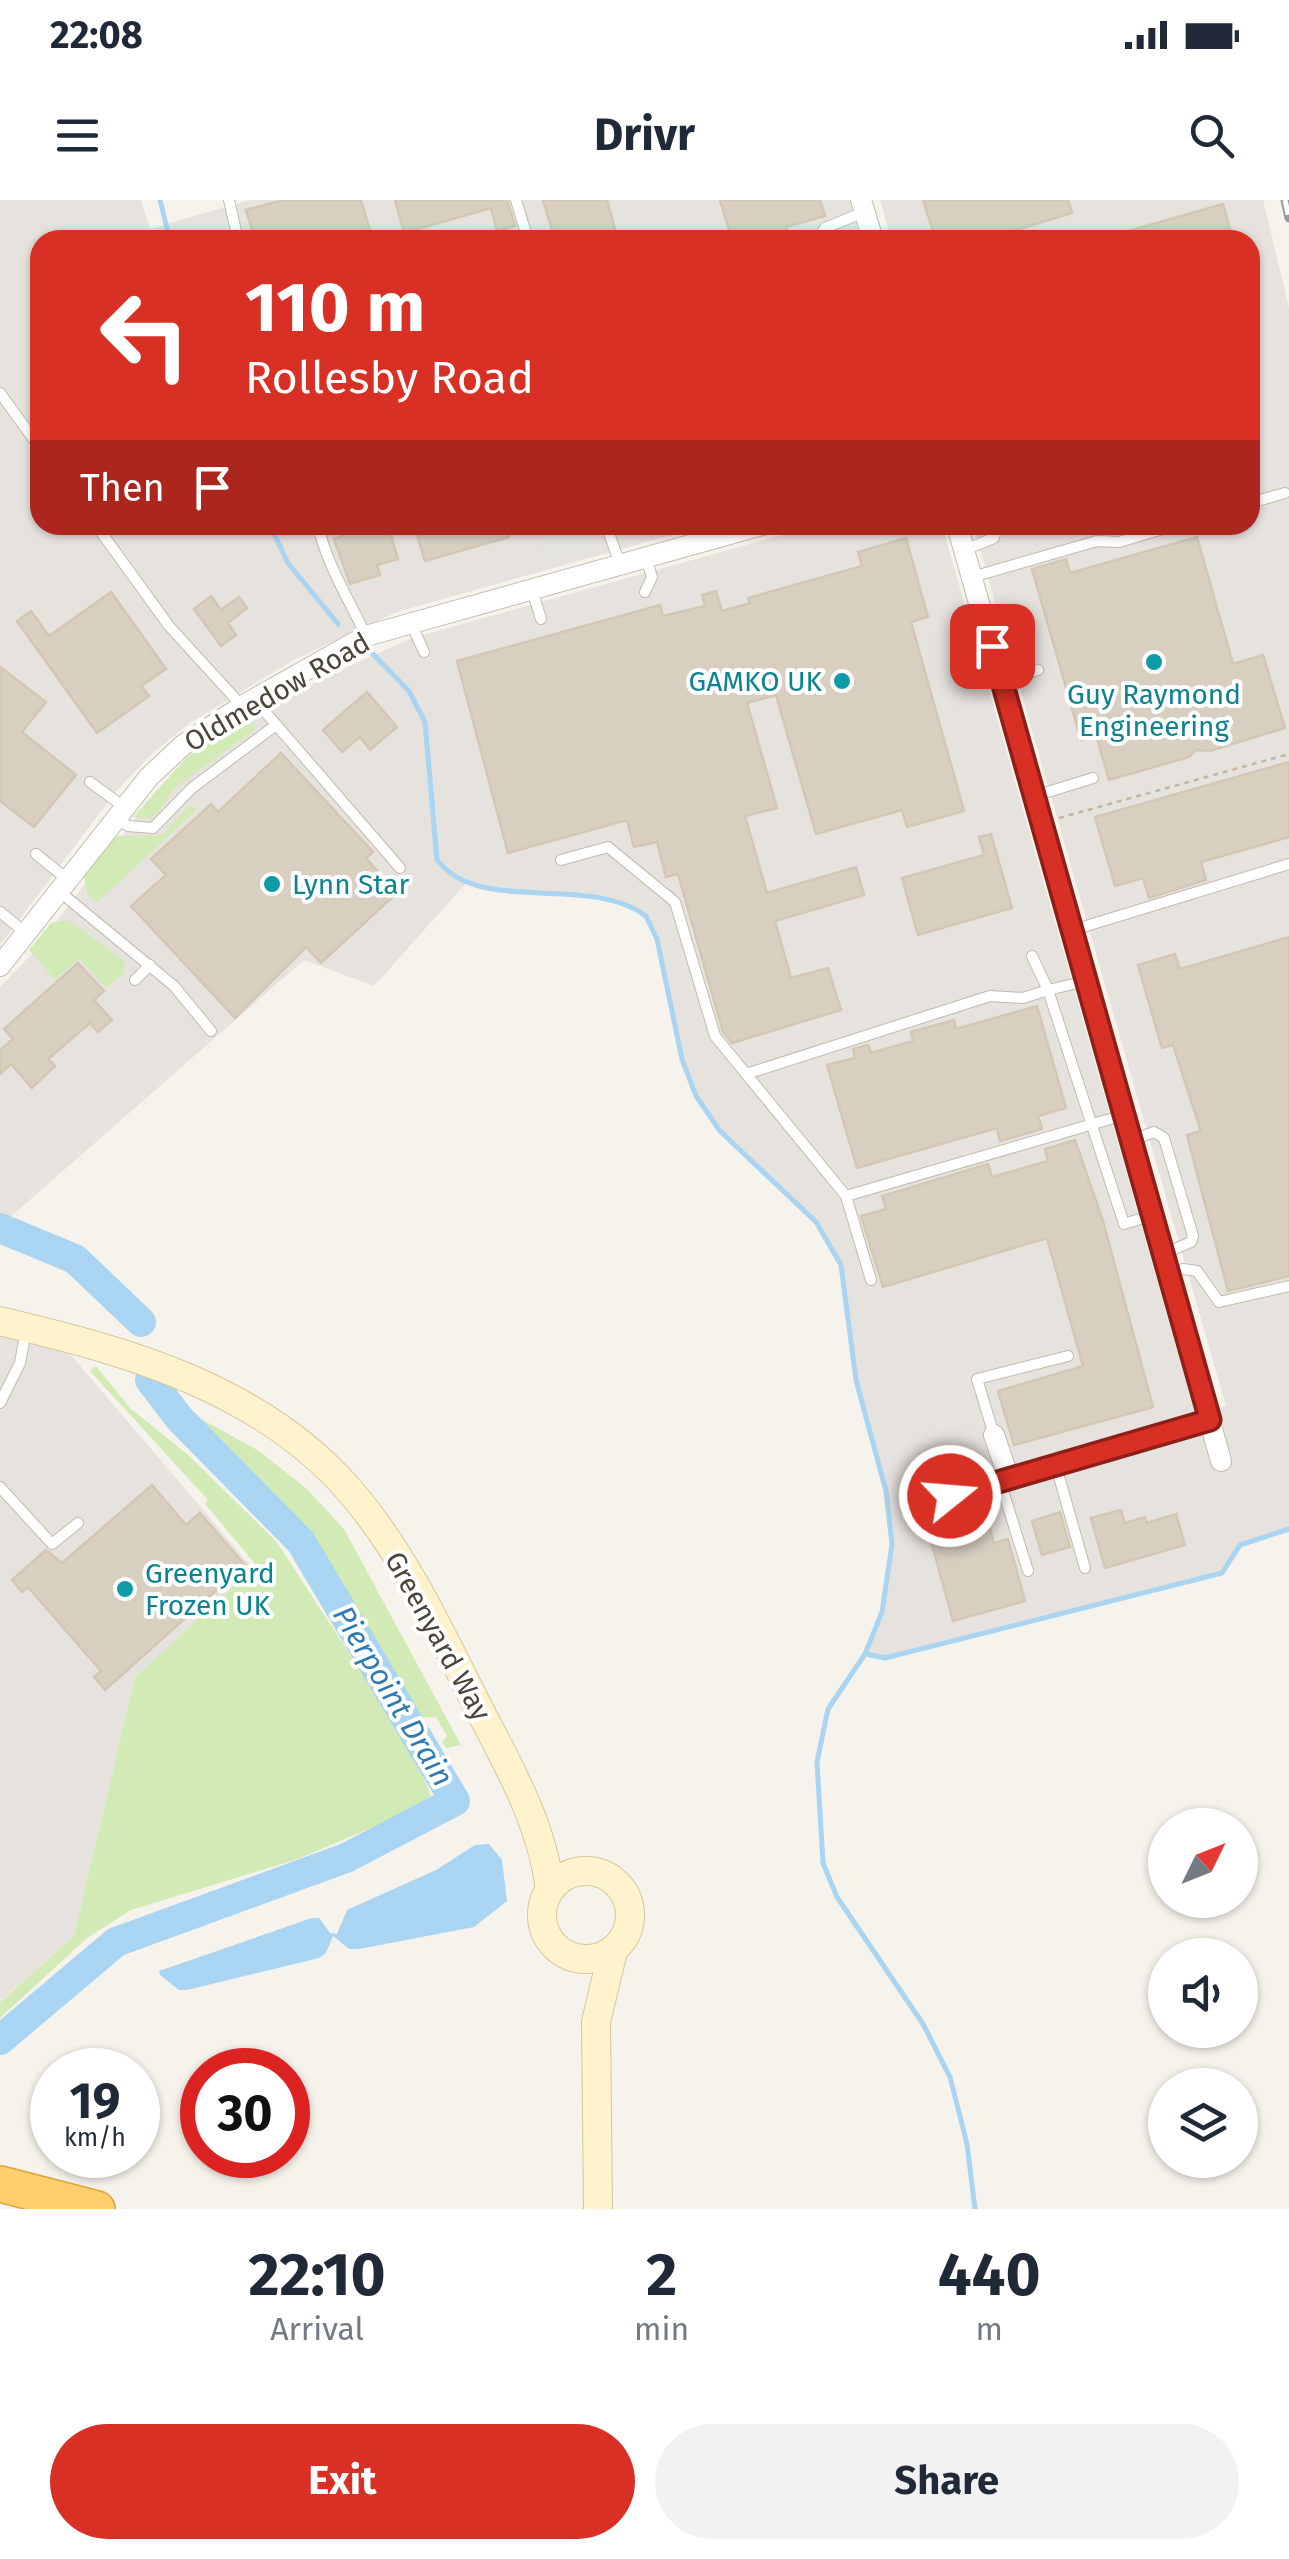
<!DOCTYPE html>
<html lang="en">
<head>
<meta charset="utf-8">
<style>
	:root { --surface:#fff; --page:#f2f2f3; --text:#1f2937; --muted:#747a83; --accent:#d93025 }
	body { margin:0; font-family:"Fira Sans",sans-serif; background:var(--page); color:var(--text); height:100vh; display:flex; flex-direction:column; font-size:38px; white-space:nowrap }
	* { box-sizing:border-box; margin:0 }
	p { font-size:32px; color:var(--muted) }
	.icon { flex:none; width:55px; height:55px; fill:none; stroke:currentColor; stroke-width:2; stroke-linecap:round; stroke-linejoin:round }
	.map { position:relative; height:2009px; overflow:hidden }
	.panel { display:flex; flex-direction:column; background:var(--surface); flex:1 }
	.panel>* { flex:none }
	.guide { position:absolute; left:30px; top:30px; width:1230px; height:305px; border-radius:30px; box-shadow:0 2px 8px #0004; background:#d93025; color:#fff; overflow:hidden }
	.needle { width:65px; rotate:47deg }
	.controls { position:absolute; left:1148px; top:1608px; display:grid; gap:20px }
	.controls a { display:grid; place-items:center; width:110px; height:110px; border-radius:50%; background:var(--surface); box-shadow:0 2px 8px #0004; font-size:50px }
	.speed { position:absolute; left:30px; top:1848px; display:flex; gap:20px; font-size:50px; font-weight:700; text-align:center }
	.speed>* { display:grid; place-content:center; width:130px; height:130px; border-radius:50%; background:var(--surface); box-shadow:0 2px 8px #0004; line-height:1 }
	.speed small { font-size:25px; font-weight:400 }
	.speed .limit { border:15px solid #d22; background:#fff; color:#111 }
	.pin { position:absolute; display:grid; place-items:center; width:85px; height:85px; color:#fff; margin:-42px; border-radius:20px; box-shadow:0 5px 15px #0006 }
	.me { position:absolute; width:110px; margin:-55px; rotate:73deg; stroke-linejoin:round; filter:drop-shadow(0 0 8px #0008) }
	.turn { display:flex; align-items:center; gap:35px; height:210px; padding:0 50px; font-size:45px }
	.turn .icon { width:130px; height:130px; stroke-width:2.5 }
	.turn b { display:block; font-size:70px; line-height:85px }
	.then { display:flex; align-items:center; height:95px; padding:0 50px; background:#0003; gap:20px; font-size:38px }
	.eta { display:flex; justify-content:space-evenly; align-items:center; height:170px; text-align:center }
	.eta b { font-size:60px; font-weight:700; line-height:70px }
	.button { display:flex; gap:20px; margin-top:auto; padding:20px 50px }
	.button a { flex:1; height:115px; border-radius:60px; background:var(--accent); color:#fff; font-size:40px; font-weight:700; line-height:115px; text-align:center }
	.button a+a { background:var(--page); color:var(--text) }
	.status { display:flex; justify-content:space-between; align-items:center; height:70px; padding:0 50px; background:var(--surface); direction:ltr }
	.status svg { height:28px; fill:currentColor }
	header { display:flex; justify-content:space-between; align-items:center; height:130px; padding:0 50px; background:var(--surface); font-size:45px; font-weight:700 }
	.map>svg:first-child { display:block }
	.industrial { fill:#e6e2dd }
	.green { fill:#d2eab5 }
	.parking { fill:#e5e3e0 }
	.water { fill:#a9d4f2 }
	.lines { fill:none; stroke-linecap:round; stroke-linejoin:round }
	.stream { stroke:#a9d4f2; stroke-width:5 }
	.river { stroke:#a9d4f2; stroke-width:30 }
	.building { fill:#d8cfc1; stroke:#d3c7b4; stroke-width:2.5 }
	.lane-casing { stroke:#c2bbae; stroke-width:12 }
	.street-casing { stroke:#c2bbae; stroke-width:22 }
	.secondary-casing { stroke:#d6c79b; stroke-width:30 }
	.highway-casing { stroke:#e0a43c; stroke-width:38 }
	.path { stroke:#c4b79f; stroke-width:2.5; stroke-dasharray:5 5; stroke-linecap:butt }
	.lane { stroke:#fff; stroke-width:10 }
	.street { stroke:#fff; stroke-width:20 }
	.secondary { stroke:#fff3cd; stroke-width:28 }
	.highway { stroke:#ffcf6e; stroke-width:35 }
	.rail-casing { stroke:#9a9a9a; stroke-width:9 }
	.rail { stroke:#fff; stroke-width:5; stroke-dasharray:15; stroke-linecap:butt }
	.route-casing { stroke:#8d1f18; stroke-width:25 }
	.route { stroke:#d93025; stroke-width:18 }
	.culture-dot { fill:#0f9aa8; stroke:#fff; stroke-width:4 }
	.labels { text-anchor:middle; dominant-baseline:central; stroke-width:8; stroke-linejoin:round; paint-order:stroke }
	.culture-label { font-size:28px; fill:#0d838f; stroke:#fff; text-anchor:start }
	.street-label { font-size:28px; fill:#4b4439; stroke:#fff }
	.water-label { font-size:30px; font-style:italic; fill:#2e7ab2; stroke:#fff }
</style>
</head>
<body>
<div class="status"><b>22:08</b><svg viewBox="0 0 49 12"><path d="M0 12V9h3v3zM5 12V6h3v6zM10 12V3h3v9zM15 12V0h3v12zM26 1h20v11H26zM47 4h2v5h-2z"/></svg></div>
<header><svg class="icon" aria-label="menu" viewBox="0 0 24 24"><path d="M4 6h16M4 12h16M4 18h16"/></svg>Drivr<svg class="icon" aria-label="search" viewBox="0 0 24 24"><circle cx="10" cy="10" r="6"/><path d="M15 15l6 6"/></svg></header>
<div class="map">
<svg width="1289" height="2009" viewBox="0 0 1289 2009">
	<rect width="100%" height="100%" fill="#f6f3ec"/>
	<g class="industrial">
		<path d="M0,0H141L150,29L250,0H849L861,40H40V325H707L397,412L295,459L190,523L154,552L118,589L0,745Z"/>
		<path d="M880,0H1263L1289,108V1329L1240,1345L1222,1373L885,1458L865,1454L882,1412L892,1344L886,1291L856,1180L841,1065L816,1022L720,931L696,896L682,859L657,738L646,716L636,708L594,695L511,691L468,681L374,786L304,760L0,1026V787L30,756L151,598L244,523L327,476L412,438L818,325H942L1195,1214L1226,1206L973,325H1250V40H891Z"/>
		<path d="M0,1132L66,1149L254,1370L135,1477L74,1736L0,1801Z"/>
	</g>
	<g class="green">
		<path d="M245,518L255,524L254,530L174,588L159,612L150,618L133,617L188,556Z"/>
		<path d="M191,604L196,610L97,703L87,694L84,677L112,641L118,636L162,635Z"/>
		<path d="M68,720L125,761L123,774L106,788L79,758L55,780L29,750L51,723Z"/>
		<path d="M96,1166L130,1208L187,1254L276,1341L413,1551L431,1596L403,1614L298,1659L131,1710L87,1738L0,1818V1802L74,1736L135,1477L238,1383L242,1386L256,1374L253,1370L257,1366L205,1304L208,1300L90,1171Z"/>
		<path d="M196,1216L259,1251L307,1289L344,1329L461,1545L446,1548L442,1542L447,1536L436,1517L420,1518L328,1364L290,1313L193,1219Z"/>
	</g>
	<path class="parking" d="M566,325H687L627,343L622,332L609,334L602,336L603,347L545,366L536,334Z"/>
	<path class="water" d="M489,1644L502,1660L507,1701L474,1727L359,1749H349L333,1736L326,1753L319,1758L187,1790H179L160,1775L159,1771L312,1718H319L330,1733L337,1734L347,1710L436,1670L475,1645Z"/>
	<g class="lines">
		<g class="stream">
			<path d="M160,0L170,40"/>
			<path d="M270,325L288,363L338,424"/>
			<path d="M371,452L409,491L425,522L437,660C481,716 588,673 646,716L657,739L682,859L696,896L720,931L816,1022L841,1065L856,1180L886,1291L892,1344L882,1412L865,1454L828,1509L817,1562L823,1663L837,1697L923,1824L950,1877L967,1944L975,2009"/>
			<path d="M866,1454L885,1458L1222,1373L1240,1345L1289,1329"/>
		</g>
		<g class="river">
			<path d="M0,1028L75,1059L141,1122"/>
			<path d="M0,1840L116,1742L346,1658L455,1601L301,1342L179,1218L150,1180"/>
		</g>
	</g>
	<g class="building">
		<path d="M284,0H361L373,40H255L246,10Z"/>
		<path d="M395,0H507L515,26L497,31L491,8L404,33Z"/>
		<path d="M543,0H607L618,40H555Z"/>
		<path d="M720,0H820L825,16L786,27L790,40H732Z"/>
		<path d="M923,0H1068L1072,13L1010,32L1013,40H936Z"/>
		<path d="M1223,4L1233,40H1111V36Z"/>
		<path d="M339,325H388L398,359L377,365L380,375L350,384L334,339L342,336Z"/>
		<path d="M414,325H506L509,337L425,361Z"/>
		<path d="M1197,337L1233,464L1263,455L1285,528L1210,551L1196,550L1189,557L1109,580L1096,535L1081,540L1032,369L1066,359L1070,373Z"/>
		<path d="M906,338L928,417L911,422L964,611L907,627L902,610L816,634L776,495L747,503L777,608L745,616L767,693L856,667L864,695L775,721L791,778L828,768L841,810L732,843L723,832L678,674L666,677L657,642L634,647L627,620L508,653L457,461L660,405L663,416L705,406L702,395L716,391L722,411L750,403L748,398L862,366L858,352Z"/>
		<path d="M111,392L166,469L141,486L149,496L97,533L17,421L31,411L49,436Z"/>
		<path d="M211,396L221,410L239,397L247,408L228,423L236,435L221,446L194,409Z"/>
		<path d="M0,467L46,502L22,532L76,575L34,627L0,601Z"/>
		<path d="M367,492L397,527L370,550L360,537L342,552L323,530Z"/>
		<path d="M281,553L373,652L366,658L397,693L321,763L306,747L235,818L131,706L166,675L151,659L211,604L218,612Z"/>
		<path d="M1289,562V637L1201,662L1206,680L1149,698L1143,678L1115,686L1095,617Z"/>
		<path d="M991,634L1012,708L918,735L902,678L984,655L979,637Z"/>
		<path d="M1289,737V1076L1228,1091L1187,935L1201,931L1173,845L1162,848L1138,765L1175,754L1180,769Z"/>
		<path d="M78,763L104,791L94,800L112,820L98,832L90,823L48,859L55,866L32,888L11,864L0,874V850L13,839L4,829Z"/>
		<path d="M1037,806L1066,908L1038,916L1042,929L1000,941L997,928L857,968L827,865L855,858L853,849L868,845L871,853L913,841L911,832L954,820L956,829Z"/>
		<path d="M1075,940L1103,1021L1153,1207L1014,1245L998,1191L1083,1166L1047,1038L883,1087L861,1016L886,1009L882,996L988,964L992,977L1048,961L1045,949Z"/>
		<path d="M152,1285L186,1325L200,1313L245,1365L105,1490L94,1477L101,1471L28,1387L22,1392L12,1380L46,1350L62,1363Z"/>
		<path d="M1121,1310L1125,1323L1145,1317L1147,1323L1176,1314L1185,1345L1105,1368L1091,1318Z"/>
		<path d="M1060,1312L1070,1347L1042,1355L1032,1321Z"/>
		<path d="M986,1314L994,1343L1008,1339L1025,1401L953,1421L928,1330Z"/>
	</g>
	<g class="lines">
		<defs>
			<g id="lane">
				<path d="M229,0L238,40"/>
				<path d="M516,0L528,40"/>
				<path d="M818,40L825,28L864,12"/>
				<path d="M0,193L40,248"/>
				<path d="M1250,303L1285,293"/>
				<path d="M96,325L169,426L242,506"/>
				<path d="M318,325C327,366 349,399 366,436"/>
				<path d="M606,325L620,364"/>
				<path d="M964,350L994,338L997,325"/>
				<path d="M972,377L1097,341L1119,342L1176,325"/>
				<path d="M532,390L541,419"/>
				<path d="M645,392L652,377L646,358"/>
				<path d="M411,423L424,452"/>
				<path d="M1002,481L1038,470"/>
				<path d="M254,499L400,668"/>
				<path d="M90,582L124,607"/>
				<path d="M1035,596L1093,578"/>
				<path d="M116,618L128,626L153,628L192,588L276,525"/>
				<path d="M36,654L68,680"/>
				<path d="M561,660L608,647L675,702L715,836L846,996L871,1080"/>
				<path d="M60,692L174,786L211,831"/>
				<path d="M0,712L26,733"/>
				<path d="M1073,730L1289,664"/>
				<path d="M1032,756L1048,790L1086,781"/>
				<path d="M135,780L150,765"/>
				<path d="M746,874L990,796L1023,798L1048,790L1124,1024L1153,1015"/>
				<path d="M1132,940L1154,932L1164,938L1193,1036L1191,1042L1163,1054"/>
				<path d="M846,996L1124,915"/>
				<path d="M1169,1074L1183,1069L1197,1071L1219,1102L1289,1086"/>
				<path d="M0,1203L20,1163L26,1130"/>
				<path d="M994,1235L977,1179L1068,1156"/>
				<path d="M1056,1266L1085,1368"/>
				<path d="M1000,1281L1028,1371"/>
				<path d="M0,1287L52,1344L78,1323"/>
			</g>
			<g id="street">
				<path d="M861,0L873,40"/>
				<path d="M957,325L1221,1261"/>
				<path d="M0,766L149,577L183,545L242,506L366,436L762,325"/>
				<path d="M994,1235L1009,1279"/>
				<path d="M950,1296L1210,1220"/>
			</g>
			<g id="secondary">
				<path d="M0,1121C127,1151 261,1188 350,1291C401,1350 436,1423 471,1493C503,1557 541,1617 550,1689"/>
				<circle cx="586" cy="1715" r="44"/>
				<path d="M598,2009L596,1822L613,1751"/>
			</g>
			<path id="highway" d="M0,1984L97,2009"/>
		</defs>
		<use href="#lane" class="lane-casing"/>
		<use href="#street" class="street-casing"/>
		<use href="#secondary" class="secondary-casing"/>
		<use href="#highway" class="highway-casing"/>
		<path class="path" d="M1059,618L1289,554"/>
		<use href="#lane" class="lane"/>
		<use href="#street" class="street"/>
		<use href="#secondary" class="secondary"/>
		<use href="#highway" class="highway"/>
		<defs>
			<path id="rail" d="M1285,0L1289,18"/>
		</defs>
		<use href="#rail" class="rail-casing"/>
		<use href="#rail" class="rail"/>
	</g>
	<g class="lines">
		<defs>
			<path id="route" d="M950,1296L1210,1220L992,446"/>
		</defs>
		<use href="#route" class="route-casing"/>
		<use href="#route" class="route"/>
	</g>
	<g class="culture-dot">
		<circle cx="1154" cy="462" r="10"/>
		<circle cx="842" cy="481" r="10"/>
		<circle cx="272" cy="684" r="10"/>
		<circle cx="125" cy="1389" r="10"/>
	</g>
	<g class="labels">
		<g class="culture-label">
			<text x="822" y="481" text-anchor="end">GAMKO UK</text>
			<text x="1154" y="494" text-anchor="middle">Guy Raymond<tspan x="1154" dy="32">Engineering</tspan></text>
			<text x="292" y="684">Lynn Star</text>
			<text x="145" y="1373">Greenyard<tspan x="145" dy="32">Frozen UK</tspan></text>
		</g>
		<g class="street-label">
			<text transform="translate(277 492) rotate(-30)">Oldmedow Road</text>
			<text transform="translate(438 1436) rotate(61)">Greenyard Way</text>
		</g>
		<g class="water-label">
			<text transform="translate(393 1496) rotate(59)">Pierpoint Drain</text>
		</g>
	</g>
</svg>
<div class="controls">
<a><svg class="needle" viewBox="-14 -14 28 28"><path d="M0-13l5 13h-10z" fill="#e53935"/><path d="M0 13l5-13h-10z" fill="#747a83"/></svg></a>
<a><svg class="icon" aria-label="sound" viewBox="0 0 24 24"><path d="M4 9h4l5-4v14l-5-4H4zM17 9q2 3 0 6"/></svg></a>
<a><svg class="icon" aria-label="layers" viewBox="0 0 24 24"><path d="M12 4l9 5-9 5-9-5zM3 14l9 5 9-5"/></svg></a>
</div>
<div class="speed"><div>19<small>km/h</small></div><div class="limit">30</div></div>
<div class="pin" style="left:992px;top:446px;background:#d93025"><svg class="icon" aria-label="arrive" viewBox="0 0 24 24"><path d="M6 21V4h12l-3 4 3 4H6"/></svg></div>
<svg class="me" style="left:950px;top:1296px" viewBox="-20 -20 40 40"><circle r="17" fill="#d93025" stroke="#fff" stroke-width="3"/><path d="M0-11L8 9 0 5-8 9z" fill="#fff"/></svg>
<div class="guide">
<div class="turn"><svg class="icon" aria-label="left" viewBox="0 0 24 24"><path d="M17 20v-9H6M10 6l-5 5 5 5"/></svg><div><b>110 m</b>Rollesby Road</div></div>
<div class="then">Then<svg class="icon" aria-label="arrive" viewBox="0 0 24 24"><path d="M6 21V4h12l-3 4 3 4H6"/></svg></div>
</div>
</div>
<section class="panel">
<div class="eta">
<div><b>22:10</b><p>Arrival</p></div>
<div><b>2</b><p>min</p></div>
<div><b>440</b><p>m</p></div>
</div>
<div class="button"><a>Exit</a><a>Share</a></div>
</section>
</body>
</html>
